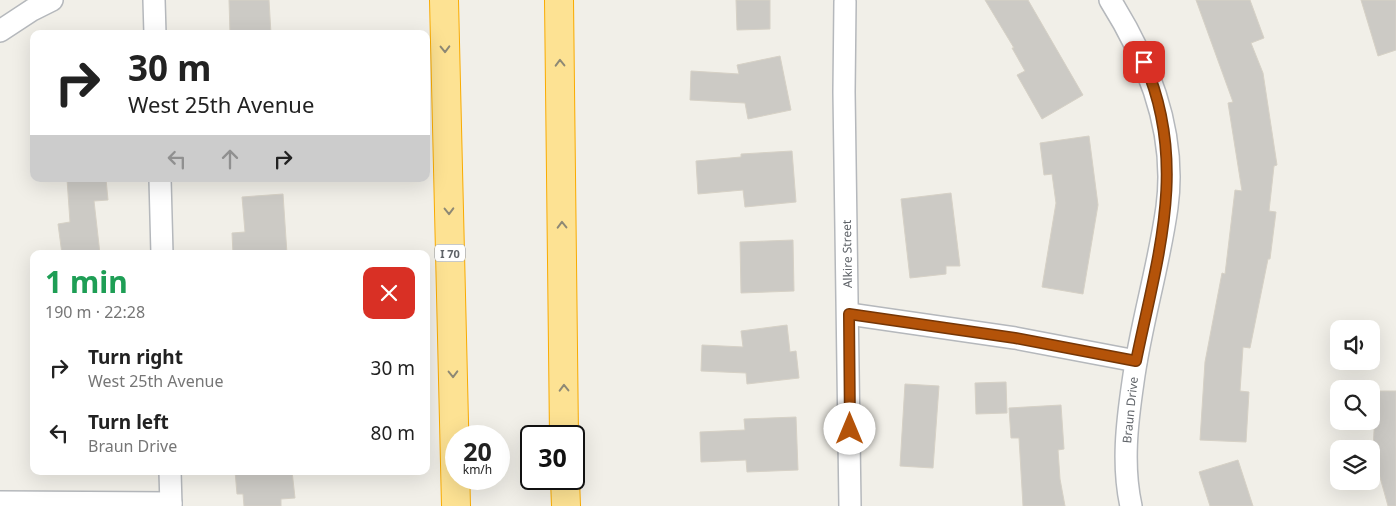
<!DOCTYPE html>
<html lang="en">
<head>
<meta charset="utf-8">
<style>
	:root { --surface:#fff; --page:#f6f6f6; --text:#222; --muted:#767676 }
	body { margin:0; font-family:"Noto Sans",sans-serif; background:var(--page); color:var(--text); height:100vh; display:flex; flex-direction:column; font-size:19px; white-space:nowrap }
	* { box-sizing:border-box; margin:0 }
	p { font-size:16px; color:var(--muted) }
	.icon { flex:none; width:28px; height:28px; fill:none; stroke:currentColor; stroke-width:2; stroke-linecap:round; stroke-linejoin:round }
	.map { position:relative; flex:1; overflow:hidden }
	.drawer { position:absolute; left:30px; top:250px; width:400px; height:225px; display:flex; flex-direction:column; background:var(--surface); border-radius:10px; box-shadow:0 5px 20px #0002 }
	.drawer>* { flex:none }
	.hud { position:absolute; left:30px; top:30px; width:400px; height:152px; border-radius:10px; box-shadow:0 5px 20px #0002; background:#fff; color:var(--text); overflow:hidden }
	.tools { position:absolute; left:1330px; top:320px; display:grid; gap:10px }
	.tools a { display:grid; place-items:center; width:50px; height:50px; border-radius:10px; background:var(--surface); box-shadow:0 5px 20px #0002; font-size:25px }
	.speed { position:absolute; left:445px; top:425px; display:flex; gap:10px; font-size:25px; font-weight:700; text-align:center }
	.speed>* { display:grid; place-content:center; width:65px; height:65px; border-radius:50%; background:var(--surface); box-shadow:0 5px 20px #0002; line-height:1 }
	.speed small { font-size:12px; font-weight:400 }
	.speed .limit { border:2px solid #111; border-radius:8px; background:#fff; color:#111 }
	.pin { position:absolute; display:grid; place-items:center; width:42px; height:42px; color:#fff; margin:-21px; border-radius:10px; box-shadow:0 2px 8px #0006 }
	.me { position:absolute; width:55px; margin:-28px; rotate:0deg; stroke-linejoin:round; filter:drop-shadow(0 0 4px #0008) }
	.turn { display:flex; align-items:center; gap:18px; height:105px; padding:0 15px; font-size:22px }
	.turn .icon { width:65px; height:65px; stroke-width:2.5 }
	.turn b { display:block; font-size:35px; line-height:42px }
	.lanes { display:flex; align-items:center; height:48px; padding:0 15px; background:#0003; justify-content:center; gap:25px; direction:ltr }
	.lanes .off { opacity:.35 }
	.round { display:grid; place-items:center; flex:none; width:52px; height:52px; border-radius:10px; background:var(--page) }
	.head { display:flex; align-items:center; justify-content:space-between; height:85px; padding:0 15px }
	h1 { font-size:30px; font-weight:700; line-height:38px; color:#1e9e55 }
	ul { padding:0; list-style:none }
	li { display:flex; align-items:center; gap:15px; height:65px; padding:0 15px }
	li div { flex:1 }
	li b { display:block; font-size:19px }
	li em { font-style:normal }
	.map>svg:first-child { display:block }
	.building { fill:#cccac5; stroke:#d6d1c6 }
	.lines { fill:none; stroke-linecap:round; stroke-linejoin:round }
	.street-casing { stroke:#b5b8bc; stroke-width:24 }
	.highway-casing { stroke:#f9ab00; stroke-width:30 }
	.street { stroke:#fff; stroke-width:21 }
	.highway { stroke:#fde293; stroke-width:28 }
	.oneway { stroke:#8e8975 }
	.route-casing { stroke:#753606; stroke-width:12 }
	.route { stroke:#b45309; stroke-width:9 }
	.labels { text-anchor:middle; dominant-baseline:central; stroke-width:4; stroke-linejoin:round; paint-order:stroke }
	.shield { fill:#fff; stroke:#8f9295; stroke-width:1 }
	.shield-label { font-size:11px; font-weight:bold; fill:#5f6368 }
	.street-label { font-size:12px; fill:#5f6368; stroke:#fff }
</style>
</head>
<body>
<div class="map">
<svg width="1396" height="506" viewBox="0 0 1396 506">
	<rect width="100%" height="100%" fill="#f1efe8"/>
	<g class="building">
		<path d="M229,0H269L271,34H230Z"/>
		<path d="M736,0H770V29L737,30Z"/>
		<path d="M985,0H1028L1083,95L1042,119L1017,75L1025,71L1012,48H1014Z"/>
		<path d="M1196,0H1250L1264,38L1251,43L1263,73L1277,165L1274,166L1269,211L1276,212L1270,259H1268L1250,348L1243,347L1240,391L1249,392L1246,442L1200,440L1205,362L1222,273L1225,274L1235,190L1242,191L1228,103L1233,102Z"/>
		<path d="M1361,0H1396V50L1378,56Z"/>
		<path d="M780,56L791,110L748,119L745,103L690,100L691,71L739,74L737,65Z"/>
		<path d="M1089,136L1098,205L1083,294L1042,287L1056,203L1052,174L1044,175L1040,143Z"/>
		<path d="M792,151L796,202L745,207L743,190L698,194L696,161L741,157V154Z"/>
		<path d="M67,179H106L108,200L94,201L100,254H62L58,224L70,222Z"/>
		<path d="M951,193L960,266H946V274L910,278L901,199Z"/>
		<path d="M283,194L287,254H233L232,233L245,232L242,197Z"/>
		<path d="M793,240L794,291L741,293L740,242Z"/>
		<path d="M787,325L790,352L796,351L799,378L747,384L746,373L701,371L702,345L743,347L741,331Z"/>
		<path d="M1006,382L1007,413L976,414L975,383Z"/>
		<path d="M905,384L939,386L933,468L900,466Z"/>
		<path d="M1376,391H1396V506H1388L1373,452Z"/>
		<path d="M1061,405L1064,449L1058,450L1060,479L1065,506H1023L1019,438H1011L1009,408Z"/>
		<path d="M796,417L798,470L747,472L746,460L701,462L700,432L745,430L744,419Z"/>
		<path d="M1238,460L1253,506H1210L1199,472Z"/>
		<path d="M235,471H292L295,498L281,499V506H244L243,494H237Z"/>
	</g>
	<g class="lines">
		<defs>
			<g id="street">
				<path d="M154,0L155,34"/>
				<path d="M1110,0C1149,62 1177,133 1167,207C1159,266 1141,323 1133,382C1127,423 1122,465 1131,506"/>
				<path d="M845,2L844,92L850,506"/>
				<path d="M0,31L32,10L52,0"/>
				<path d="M160,179L162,254"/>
				<path d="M849,314L1015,338L1136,361"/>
				<path d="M170,471L171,506"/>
				<path d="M0,502L171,503"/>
			</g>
			<g id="highway">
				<path d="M444,0L456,506"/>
				<path d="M559,0L564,436"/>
				<path d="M565,479L566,506"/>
			</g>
		</defs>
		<use href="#street" class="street-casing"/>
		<use href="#highway" class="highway-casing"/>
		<use href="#street" class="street"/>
		<use href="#highway" class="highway"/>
	</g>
	<defs><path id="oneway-chevron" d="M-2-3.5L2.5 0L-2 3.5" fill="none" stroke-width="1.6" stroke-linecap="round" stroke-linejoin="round" transform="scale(1.25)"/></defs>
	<g class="oneway">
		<use href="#oneway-chevron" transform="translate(445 49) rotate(89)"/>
		<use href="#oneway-chevron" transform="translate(560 63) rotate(-91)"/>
		<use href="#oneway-chevron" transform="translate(449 211) rotate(89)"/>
		<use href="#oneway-chevron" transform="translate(562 225) rotate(-91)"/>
		<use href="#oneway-chevron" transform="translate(453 374) rotate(89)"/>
		<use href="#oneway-chevron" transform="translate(564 388) rotate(-91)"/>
	</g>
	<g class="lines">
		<defs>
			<path id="route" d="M850,429L849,314L1015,338L1136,361C1157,258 1189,164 1144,62"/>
		</defs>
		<use href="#route" class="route-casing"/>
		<use href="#route" class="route"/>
	</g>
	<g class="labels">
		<rect class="shield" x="435" y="244.5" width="30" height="17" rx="4"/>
		<g class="shield-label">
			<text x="450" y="253">I 70</text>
		</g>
		<g class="street-label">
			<text transform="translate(847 254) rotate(-91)">Alkire Street</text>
			<text transform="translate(1130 410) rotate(-84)">Braun Drive</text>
		</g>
	</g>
</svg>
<div class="tools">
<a><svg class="icon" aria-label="sound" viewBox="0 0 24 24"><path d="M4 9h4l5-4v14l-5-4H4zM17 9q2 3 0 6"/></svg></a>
<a><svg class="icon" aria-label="search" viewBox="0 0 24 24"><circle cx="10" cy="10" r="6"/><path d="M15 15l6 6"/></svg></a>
<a><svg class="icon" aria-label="layers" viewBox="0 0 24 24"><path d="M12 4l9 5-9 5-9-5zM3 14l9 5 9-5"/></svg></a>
</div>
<div class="speed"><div>20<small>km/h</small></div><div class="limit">30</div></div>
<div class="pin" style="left:1144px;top:62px;background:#d93025"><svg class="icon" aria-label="arrive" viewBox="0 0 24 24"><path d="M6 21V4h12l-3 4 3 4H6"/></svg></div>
<svg class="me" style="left:850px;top:429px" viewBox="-20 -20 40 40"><circle r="19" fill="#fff"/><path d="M0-13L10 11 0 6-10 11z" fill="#b45309"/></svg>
<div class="hud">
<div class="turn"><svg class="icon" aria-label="right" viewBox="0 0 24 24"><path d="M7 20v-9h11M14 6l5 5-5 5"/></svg><div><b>30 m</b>West 25th Avenue</div></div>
<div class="lanes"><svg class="icon off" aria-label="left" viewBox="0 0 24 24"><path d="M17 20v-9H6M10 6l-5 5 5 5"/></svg><svg class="icon off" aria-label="ahead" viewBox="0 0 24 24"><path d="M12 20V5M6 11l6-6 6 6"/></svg><svg class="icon" aria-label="right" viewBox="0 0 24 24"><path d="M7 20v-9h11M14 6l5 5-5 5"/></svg></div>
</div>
<section class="drawer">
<div class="head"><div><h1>1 min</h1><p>190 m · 22:28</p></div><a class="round" style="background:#d93025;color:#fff"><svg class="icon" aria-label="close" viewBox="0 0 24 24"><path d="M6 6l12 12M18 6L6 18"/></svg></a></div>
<ul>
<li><svg class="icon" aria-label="right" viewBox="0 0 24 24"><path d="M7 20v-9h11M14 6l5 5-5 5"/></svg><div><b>Turn right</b><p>West 25th Avenue</p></div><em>30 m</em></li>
<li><svg class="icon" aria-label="left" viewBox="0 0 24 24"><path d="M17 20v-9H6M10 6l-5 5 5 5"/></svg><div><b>Turn left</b><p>Braun Drive</p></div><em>80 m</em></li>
</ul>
</section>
</div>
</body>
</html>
